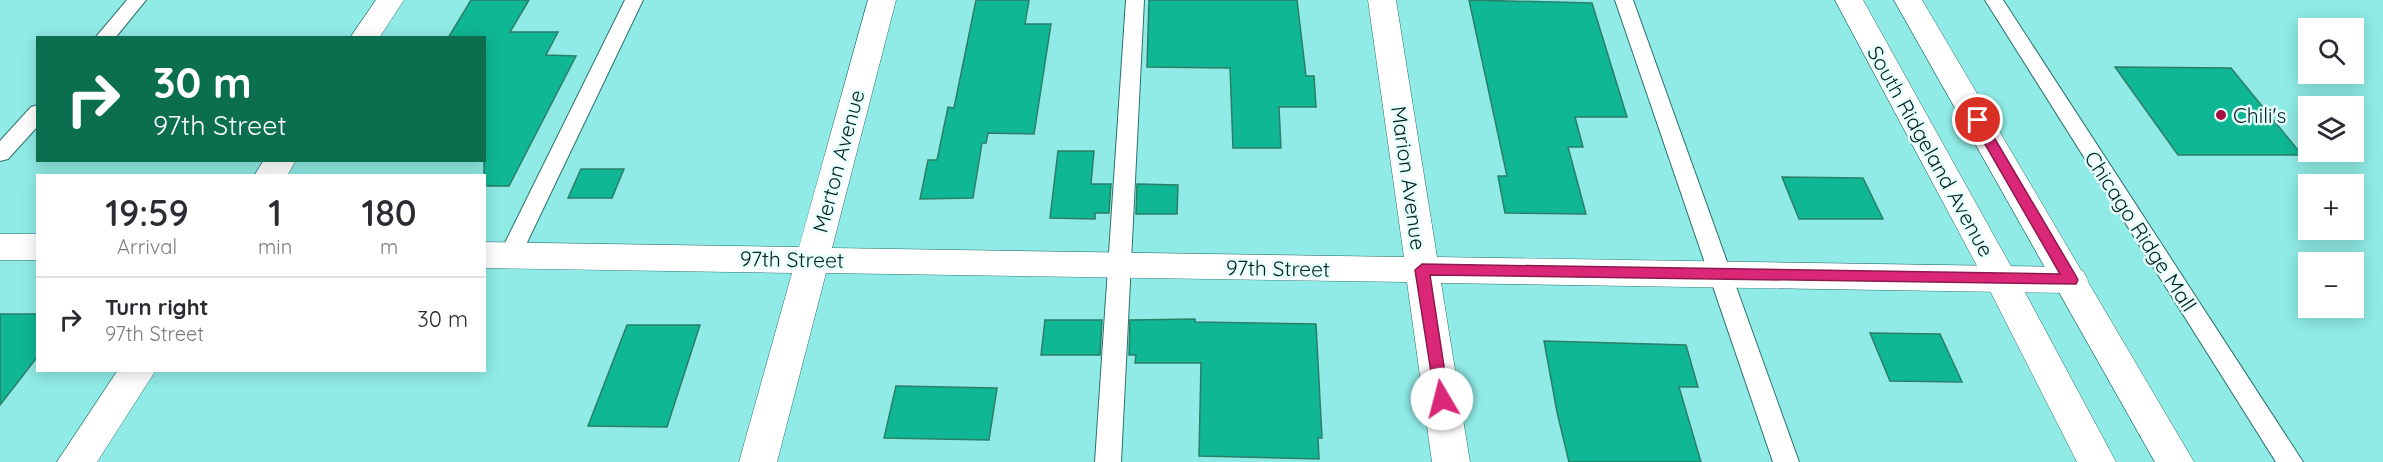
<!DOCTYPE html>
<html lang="en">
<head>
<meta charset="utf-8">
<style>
	:root { --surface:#fff; --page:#f2f2f3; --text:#2b2b33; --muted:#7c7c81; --line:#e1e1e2 }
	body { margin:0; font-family:Quicksand,sans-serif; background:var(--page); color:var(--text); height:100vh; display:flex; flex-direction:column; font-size:22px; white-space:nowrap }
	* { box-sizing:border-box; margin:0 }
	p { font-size:20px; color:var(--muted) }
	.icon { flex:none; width:33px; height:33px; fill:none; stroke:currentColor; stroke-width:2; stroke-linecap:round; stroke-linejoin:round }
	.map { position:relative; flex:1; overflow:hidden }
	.details { position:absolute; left:36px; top:174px; width:450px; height:198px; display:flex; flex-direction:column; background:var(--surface); border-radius:0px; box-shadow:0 3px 15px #0003 }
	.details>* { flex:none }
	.top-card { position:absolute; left:36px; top:36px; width:450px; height:126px; border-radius:0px; box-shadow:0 3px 15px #0003; background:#0b6e4f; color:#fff; overflow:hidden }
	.fabs { position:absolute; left:2298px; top:18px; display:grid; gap:12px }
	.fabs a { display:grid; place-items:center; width:66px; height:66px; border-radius:0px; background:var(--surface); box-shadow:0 3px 15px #0003; font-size:30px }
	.pin { position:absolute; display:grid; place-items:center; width:51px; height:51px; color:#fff; margin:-26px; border:3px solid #fff; border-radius:50%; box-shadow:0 2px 6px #0007 }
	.me { position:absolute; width:66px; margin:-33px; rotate:352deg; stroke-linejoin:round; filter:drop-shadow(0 0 4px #0008) }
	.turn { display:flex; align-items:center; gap:21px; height:126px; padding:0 18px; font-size:27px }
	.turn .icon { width:78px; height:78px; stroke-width:2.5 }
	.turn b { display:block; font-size:42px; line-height:51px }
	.eta { display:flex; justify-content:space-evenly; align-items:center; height:102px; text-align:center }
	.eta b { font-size:36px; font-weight:600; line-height:42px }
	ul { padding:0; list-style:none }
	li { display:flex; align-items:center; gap:18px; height:84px; padding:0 18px; border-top:2px solid var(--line) }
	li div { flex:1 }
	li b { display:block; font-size:22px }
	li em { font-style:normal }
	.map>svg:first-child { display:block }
	.building { fill:#10b794; stroke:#2b7e68; stroke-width:1.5 }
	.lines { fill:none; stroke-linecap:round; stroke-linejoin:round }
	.service-casing { stroke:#2a716e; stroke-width:2 }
	.minor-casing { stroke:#2a716e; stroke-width:1 }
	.secondary-casing { stroke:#2a716e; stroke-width:1 }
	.service { fill:#fff; fill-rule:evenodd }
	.minor { fill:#fff; fill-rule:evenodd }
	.secondary { fill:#fff; fill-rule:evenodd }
	.route { fill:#db2777; stroke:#8e194d; stroke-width:1.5 }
	.poi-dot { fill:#a70f3f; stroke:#e6fffd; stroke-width:2 }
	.labels { text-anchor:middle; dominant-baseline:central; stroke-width:5; stroke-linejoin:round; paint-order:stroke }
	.poi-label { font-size:21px; fill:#032120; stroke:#e6fffd; text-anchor:start }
	.street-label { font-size:21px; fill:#032120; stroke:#e6fffd }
</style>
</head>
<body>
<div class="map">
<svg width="2383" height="462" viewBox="0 0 2383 462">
	<rect width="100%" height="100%" fill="#90ebe6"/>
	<g class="building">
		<path d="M471,0H529L510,32H558L546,55L576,56L509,186H484V38H448Z"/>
		<path d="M976,0H1029L1025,24H1051L1034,134L988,133L986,143H982L973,198L920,199L928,160H937L948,107L954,108Z"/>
		<path d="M1149,0H1297L1306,76H1314L1316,107H1279L1281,148H1233L1230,68L1147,67Z"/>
		<path d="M1469,0L1592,3L1627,117H1575L1583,147H1568L1586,214L1505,213L1498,176H1507Z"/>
		<path d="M2115,67L2231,68L2302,155H2178Z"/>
		<path d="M1058,151H1094L1091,184H1111L1109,213H1095V219L1050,218Z"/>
		<path d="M581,169H624L612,198H568Z"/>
		<path d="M1782,177L1863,178L1883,219H1799Z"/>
		<path d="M1137,184L1178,185L1177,214H1136Z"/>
		<path d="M0,314H38V356L0,405Z"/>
		<path d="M1195,319V322L1316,324L1322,438H1318L1319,459L1199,456L1201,363H1135L1136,355H1129L1130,320Z"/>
		<path d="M1045,320H1102L1100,355H1041Z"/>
		<path d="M627,325H700L667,427L588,426Z"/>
		<path d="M1870,333L1940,334L1962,382L1890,381Z"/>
		<path d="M1544,341L1686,345L1698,387H1679L1701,462H1569L1557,412Z"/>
		<path d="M896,386L997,388L989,440L884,438Z"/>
	</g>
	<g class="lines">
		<defs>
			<g id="service">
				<path d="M127,0H146L115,38H95Z"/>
				<path d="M625,0H643L521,255L518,261L510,264L502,261L499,255Z"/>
				<path d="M1126,0H1144L1121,462H1095Z"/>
				<path d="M1615,0H1633L1799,462H1773Z"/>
				<path d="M1985,0H2003L2303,462H2276Z"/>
				<path d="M38,105V126L8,159L0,161V141L31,107Z"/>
			</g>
			<g id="minor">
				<path d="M376,0H404L379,38H350Z"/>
				<path d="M868,0H896L832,248L1404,257L1368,0H1396L1437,257L2071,267L2083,271L2088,280L2083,289L2071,293L1441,283L1470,462H1432L1407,282L826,273L777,462H739L792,273L484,268V242L799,247Z"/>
				<path d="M264,160H296L287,176H254Z"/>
				<rect x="0" y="234" width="38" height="26"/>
				<path d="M118,370H156L97,462H57Z"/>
			</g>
			<g id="secondary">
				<path d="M1835,0H1863L2013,270L2116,462H2077L1984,279Z"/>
				<path d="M1894,0H1922L2194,462H2155Z"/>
			</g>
		</defs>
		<use href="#service" class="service-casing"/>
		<use href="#minor" class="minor-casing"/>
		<use href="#secondary" class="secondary-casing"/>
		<use href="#service" class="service"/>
		<use href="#minor" class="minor"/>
		<use href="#secondary" class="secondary"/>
	</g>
	<path class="route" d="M1978,116L1982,117L2076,276L2078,280L2076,284L1430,275L1449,399L1447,404L1442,406L1436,404L1415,270L1422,264L2060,274L1971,120Z"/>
	<circle class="poi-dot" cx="2221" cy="115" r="6"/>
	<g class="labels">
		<g class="poi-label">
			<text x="2233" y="115">Chili's</text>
		</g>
		<g class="street-label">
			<text transform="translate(1931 151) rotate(61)">South Ridgeland Avenue</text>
			<text transform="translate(838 161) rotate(-75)">Merton Avenue</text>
			<text transform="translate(1409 178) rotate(82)">Marion Avenue</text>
			<text transform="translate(2141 231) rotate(57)">Chicago Ridge Mall</text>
			<text transform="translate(792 259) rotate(1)">97th Street</text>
			<text transform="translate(1278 268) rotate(1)">97th Street</text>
		</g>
	</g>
</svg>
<div class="fabs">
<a><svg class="icon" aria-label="search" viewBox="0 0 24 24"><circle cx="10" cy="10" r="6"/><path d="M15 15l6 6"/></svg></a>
<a><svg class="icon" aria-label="layers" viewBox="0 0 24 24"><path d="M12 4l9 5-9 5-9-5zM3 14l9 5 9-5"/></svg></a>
<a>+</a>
<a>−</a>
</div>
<div class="pin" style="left:1978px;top:120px;background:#d93025"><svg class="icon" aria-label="arrive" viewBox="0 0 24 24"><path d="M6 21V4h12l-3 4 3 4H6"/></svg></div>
<svg class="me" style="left:1442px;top:399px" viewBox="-20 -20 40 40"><circle r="19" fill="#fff"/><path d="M0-13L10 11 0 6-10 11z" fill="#db2777"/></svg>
<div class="top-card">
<div class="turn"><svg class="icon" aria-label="right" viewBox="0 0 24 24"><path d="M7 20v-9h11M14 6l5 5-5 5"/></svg><div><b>30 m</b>97th Street</div></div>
</div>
<section class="details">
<div class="eta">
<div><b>19:59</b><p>Arrival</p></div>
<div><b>1</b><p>min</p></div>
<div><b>180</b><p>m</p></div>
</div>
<ul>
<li><svg class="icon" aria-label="right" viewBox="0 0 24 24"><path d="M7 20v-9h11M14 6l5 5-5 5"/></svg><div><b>Turn right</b><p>97th Street</p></div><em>30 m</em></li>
</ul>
</section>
</div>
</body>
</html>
